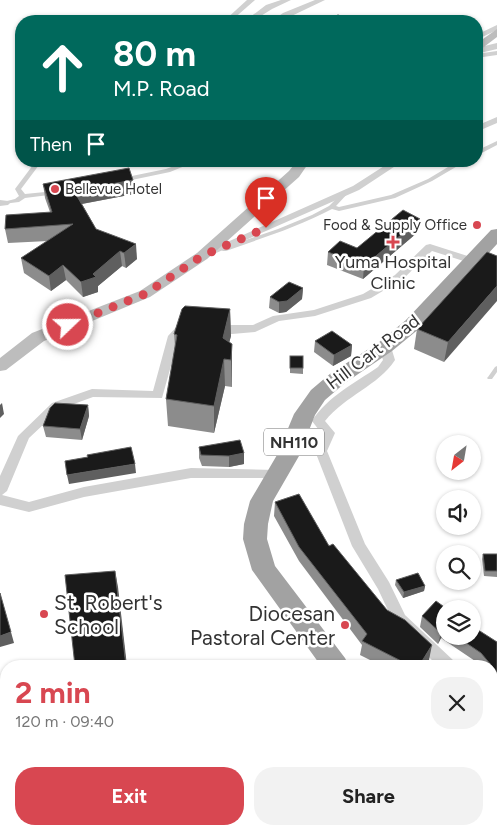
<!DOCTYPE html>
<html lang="en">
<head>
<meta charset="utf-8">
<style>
	:root { --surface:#fff; --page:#f2f2f2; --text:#222; --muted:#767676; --accent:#d84751 }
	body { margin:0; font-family:Figtree,sans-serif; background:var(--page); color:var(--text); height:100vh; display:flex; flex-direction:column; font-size:19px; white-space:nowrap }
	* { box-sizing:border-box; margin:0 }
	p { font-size:16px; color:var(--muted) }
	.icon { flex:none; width:28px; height:28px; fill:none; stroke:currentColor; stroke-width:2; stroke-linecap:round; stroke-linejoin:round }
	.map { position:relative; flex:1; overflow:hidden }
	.sheet { position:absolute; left:0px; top:660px; width:498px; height:175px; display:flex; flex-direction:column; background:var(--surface); border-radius:20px 20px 0 0; box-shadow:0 1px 4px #0004 }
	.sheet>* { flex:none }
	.guide { position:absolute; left:15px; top:15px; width:468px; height:152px; border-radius:20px; box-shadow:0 1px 4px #0004; background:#00695c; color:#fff; overflow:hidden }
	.needle { width:32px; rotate:211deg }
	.buttons { position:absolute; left:436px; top:435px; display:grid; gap:10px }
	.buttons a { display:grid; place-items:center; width:45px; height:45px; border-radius:50%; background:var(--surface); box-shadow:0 1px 4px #0004; font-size:25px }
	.pin { position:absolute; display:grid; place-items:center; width:42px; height:42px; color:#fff; margin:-51px -21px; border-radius:50% 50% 50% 0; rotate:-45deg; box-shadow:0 0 5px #0007 }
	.pin .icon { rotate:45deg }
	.me { position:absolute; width:55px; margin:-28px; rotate:68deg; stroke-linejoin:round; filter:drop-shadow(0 0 4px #0008) }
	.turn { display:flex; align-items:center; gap:18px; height:105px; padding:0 15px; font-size:22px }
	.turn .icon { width:65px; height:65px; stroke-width:2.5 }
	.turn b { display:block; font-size:35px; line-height:42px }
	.then { display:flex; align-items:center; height:48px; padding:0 15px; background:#0003; gap:10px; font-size:19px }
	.round { display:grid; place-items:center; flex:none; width:52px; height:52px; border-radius:20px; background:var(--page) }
	.headline { display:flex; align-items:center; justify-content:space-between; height:85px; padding:0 15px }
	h1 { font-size:30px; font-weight:700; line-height:38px; color:var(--accent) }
	.action { display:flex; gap:10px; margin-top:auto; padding:10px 15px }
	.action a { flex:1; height:58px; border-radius:20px; background:var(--accent); color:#fff; font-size:20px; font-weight:700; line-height:58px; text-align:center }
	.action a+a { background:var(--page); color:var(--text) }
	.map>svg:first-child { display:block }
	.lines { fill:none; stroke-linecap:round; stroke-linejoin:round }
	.service { fill:#d0d0d0; fill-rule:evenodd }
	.pedestrian { fill:#d0d0d0; fill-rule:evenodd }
	.minor { fill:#d0d0d0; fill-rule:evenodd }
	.tertiary { fill:#d0d0d0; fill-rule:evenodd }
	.secondary { fill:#bdbdbd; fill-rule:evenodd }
	.trunk { fill:#a2a2a2; fill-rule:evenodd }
	.wall { fill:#8c8c8c }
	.shaded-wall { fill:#5f5f5f }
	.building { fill:#1a1a1a; stroke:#5f5f5f }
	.route { stroke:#d84751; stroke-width:9; stroke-dasharray:0 16.2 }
	.poi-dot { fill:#d84751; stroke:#fff; stroke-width:2 }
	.labels { text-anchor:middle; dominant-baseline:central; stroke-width:5; stroke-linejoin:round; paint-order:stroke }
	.far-poi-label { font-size:15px; fill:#333; stroke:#fff; text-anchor:start }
	.shield { fill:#fff; stroke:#707070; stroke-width:1 }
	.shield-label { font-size:16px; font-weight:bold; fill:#333 }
	.poi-label { font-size:18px; fill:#333; stroke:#fff }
	.street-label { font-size:18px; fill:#333; stroke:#fff }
	.near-poi-label { font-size:21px; fill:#333; stroke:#fff; text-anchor:start }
</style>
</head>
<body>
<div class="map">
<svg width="497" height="835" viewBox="0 0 497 835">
	<rect width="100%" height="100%" fill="#fff"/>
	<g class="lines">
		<path class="service" d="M497,366V372L492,379H488L487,378L488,377L495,367Z"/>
		<g class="pedestrian">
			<path d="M497,51V55L476,58V54Z"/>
			<path d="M497,141V145L476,156V151Z"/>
			<path d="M36,161H42L21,189L25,194L55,191L58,193L57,194L25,198L19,202L3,204V202L15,199L19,196L15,189Z"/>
			<path d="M188,161H197L170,172L122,182L119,180L122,178L166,169Z"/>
			<path d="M458,161H466L432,181L395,198L339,211L332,209C298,227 262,238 226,251H223L219,249L278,229L312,215L329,206L344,191H348L349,192L336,206L339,207L391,195L428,179Z"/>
		</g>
		<g class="minor">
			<path d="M247,0H255L231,21H224Z"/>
			<path d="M281,0H291L272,9L253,21H245L266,5Z"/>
			<path d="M315,0H325L281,21H272L283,13Z"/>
			<path d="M497,25V30L476,40V35Z"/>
			<path d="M497,117V123L476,132V126Z"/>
			<path d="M392,161H403L359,190L207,257L203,258L198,255L353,186Z"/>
			<path d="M0,200L8,201L10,203L8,205L0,206Z"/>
			<path d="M430,244L477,259L478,261L473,264L432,251L403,279L371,298L315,316L279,321L255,332L232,334L215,333L209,329L215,325H253L273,316L314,310L363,294L395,275L426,245Z"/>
			<path d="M188,323L194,327L192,330L186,331L179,337L162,398L93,397L60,409L29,438L7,491L2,495L29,502L84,487L191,468L276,470L281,472L283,475L281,478H191L84,497L29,512L0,505V476L18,436L52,403L92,389L153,391L168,336L179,324Z"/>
			<path d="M385,343L391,347L395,360C378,386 346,395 325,421L335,433L327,451L365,544L389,582L405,615L454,661L456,666H438L394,623L378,589L352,546L315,451L322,434L312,421C327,397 355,383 378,367L383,360L379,347Z"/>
			<path d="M491,711L497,713V733L491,730Z"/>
		</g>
		<path class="tertiary" d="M497,43V49L476,54V48Z"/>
		<g class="secondary">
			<path d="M497,29V37L476,53V44Z"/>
			<path d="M297,161H310L299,177L207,259L150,297L44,341L6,370L0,371V358L32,333L140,291L197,253L289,171Z"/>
		</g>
		<g class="trunk">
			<path d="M497,229V244L420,328L392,351L345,383L325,400L315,415L299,456L273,501L268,524L267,539L275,566L345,658L349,666H321L252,570L243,539L244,524L250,501L277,455L294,414L311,390L331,373L378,343L406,320L491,230Z"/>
			<path d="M326,829H357L355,835H324Z"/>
		</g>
	</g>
	<g class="wall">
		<path d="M133,180L134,194L82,204L96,229L137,259L126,268L122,266L98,286V292L83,297L66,280L51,291L24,273L21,258L48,241L8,243L5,229L50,212L45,198L43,184Z"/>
		<path d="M420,219L418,232L363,279L327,265L328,252L357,248Z"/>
		<path d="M487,252L444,362L414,349L417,329Z"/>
		<path d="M303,288L302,299L286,312L279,313L269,308L270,297Z"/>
		<path d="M230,309L231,336L229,342L232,344V387L225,386L214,433L168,426L166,399L175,347L174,334Z"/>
		<path d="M315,341L352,345L351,356L333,366L314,352Z"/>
		<path d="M290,356L303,368V374L290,373Z"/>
		<path d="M88,405L89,416L82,440L46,437L43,426Z"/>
		<path d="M199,447L244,453V464L229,467L202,466L199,458Z"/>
		<path d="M275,502L329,546L387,610L429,660L425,666H382L360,655L362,645L299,561L274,516Z"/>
		<path d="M483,554H497V577L484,576L482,559Z"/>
		<path d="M396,580L425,586L424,591L403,598L395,585Z"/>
		<path d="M445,609V636H472L497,642V687L491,680V666H480L478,663L441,638L438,644L420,627L422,616Z"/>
		<path d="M0,753L6,754V789L0,788Z"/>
	</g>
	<g class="shaded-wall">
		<path d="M133,180L134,194L76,205L74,191Z"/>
		<path d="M420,219L418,232L363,279L364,266Z"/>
		<path d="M136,244L137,259L126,268L124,253Z"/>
		<path d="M120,251L122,266L98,286V292L83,297L81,282L93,274Z"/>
		<path d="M63,265L66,280L51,291L49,276Z"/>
		<path d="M497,286V301L444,362L448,342Z"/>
		<path d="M303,288L302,299L286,312L279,313V302Z"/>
		<path d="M230,309L231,336L225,359H224L225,386L214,433V406L223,338Z"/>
		<path d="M232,344V387L231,360Z"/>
		<path d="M352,345L351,356L333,366L334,355Z"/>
		<path d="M2,403L4,414L0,418V405Z"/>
		<path d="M88,405L89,416L82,440L80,429Z"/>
		<path d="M244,453V464L229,467V456Z"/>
		<path d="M135,464L136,473L69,484L67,475Z"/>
		<path d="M115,571L118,587L127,666H126Z"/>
		<path d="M425,586L424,591L403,598L404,592Z"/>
		<path d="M444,628L441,638L438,644L441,633Z"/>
		<path d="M11,632L14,643L0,647V636Z"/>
		<path d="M432,645L429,660L425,666H419Z"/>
		<path d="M181,829H186L184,835H179Z"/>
	</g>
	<g class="building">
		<path d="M338,15L357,21H322Z"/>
		<path d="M129,168L133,180L74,191L96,229L136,244L124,253L120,251L93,274L96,277L81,282L63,265L49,276L21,258L73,224L5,229L6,215L52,212L43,184Z"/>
		<path d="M403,210L420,219L364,266L328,252L340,241L357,248Z"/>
		<path d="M487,252L497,256V286L448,342L417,329Z"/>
		<path d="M289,282L303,288L287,301L279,302L270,297Z"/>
		<path d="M185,306L230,309L223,338L232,344L231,360L224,359L214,406L166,399L177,335L174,334L182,309Z"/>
		<path d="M332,331L352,345L334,355L315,341Z"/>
		<rect x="290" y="356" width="13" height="12"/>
		<path d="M55,403L88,405L80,429L43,426L50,408Z"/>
		<path d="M240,440L244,453L229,456L201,455L199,447Z"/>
		<path d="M131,447L135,464L67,475L65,461L88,457L87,455Z"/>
		<path d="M299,494L329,546L333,544L387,610L405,620L432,645L419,666H411L362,641L367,634L299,547L275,502Z"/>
		<path d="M483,554H497V571H485Z"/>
		<path d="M115,571L126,666H75L65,575Z"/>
		<path d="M418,573L425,586L404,592L396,580Z"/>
		<path d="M0,593L11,632L0,636Z"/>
		<path d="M436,601L447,609H445V629L444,628L441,633L422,616Z"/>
		<path d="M472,626L497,642V672L481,653L456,636H472Z"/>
		<path d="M0,753L6,754V780L0,779Z"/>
		<path d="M148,829H181L179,835H147Z"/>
	</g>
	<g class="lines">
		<path class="route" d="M68,325L145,294L202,256L266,228"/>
	</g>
	<g class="poi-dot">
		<circle cx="55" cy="189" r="5"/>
		<circle cx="477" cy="225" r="5"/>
		<path d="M390.5 234.5h5v5h5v5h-5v5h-5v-5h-5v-5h5z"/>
		<circle cx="44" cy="614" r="5"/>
		<circle cx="345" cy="625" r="5"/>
	</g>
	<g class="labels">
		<g class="far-poi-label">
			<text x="65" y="189">Bellevue Hotel</text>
			<text x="467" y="225" text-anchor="end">Food &amp; Supply Office</text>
		</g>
		<rect class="shield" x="264" y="428.5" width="60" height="27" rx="4"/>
		<g class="shield-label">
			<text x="294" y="442">NH110</text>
		</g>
		<g class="poi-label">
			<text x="393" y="262">Yuma Hospital<tspan x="393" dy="21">Clinic</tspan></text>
		</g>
		<g class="street-label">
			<text transform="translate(373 352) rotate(-37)">Hill Cart Road</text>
		</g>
		<g class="near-poi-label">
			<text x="54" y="602">St. Robert's<tspan x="54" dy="24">School</tspan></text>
			<text x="335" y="613" text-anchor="end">Diocesan<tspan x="335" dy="24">Pastoral Center</tspan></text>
		</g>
	</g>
</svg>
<div class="buttons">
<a><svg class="needle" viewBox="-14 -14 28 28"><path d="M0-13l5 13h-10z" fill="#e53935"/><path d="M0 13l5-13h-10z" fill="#767676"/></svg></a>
<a><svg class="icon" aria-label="sound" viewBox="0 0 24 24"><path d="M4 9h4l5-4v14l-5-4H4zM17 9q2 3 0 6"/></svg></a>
<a><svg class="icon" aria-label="search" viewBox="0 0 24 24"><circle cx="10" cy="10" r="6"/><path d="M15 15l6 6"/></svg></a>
<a><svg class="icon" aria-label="layers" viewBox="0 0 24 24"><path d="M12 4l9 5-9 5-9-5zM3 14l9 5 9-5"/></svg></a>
</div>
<div class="pin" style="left:266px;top:228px;background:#d93025"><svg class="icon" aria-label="arrive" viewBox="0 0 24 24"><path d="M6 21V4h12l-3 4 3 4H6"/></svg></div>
<svg class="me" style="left:68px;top:325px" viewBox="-20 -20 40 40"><circle r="17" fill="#d84751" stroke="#fff" stroke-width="3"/><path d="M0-11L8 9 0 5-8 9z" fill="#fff"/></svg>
<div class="guide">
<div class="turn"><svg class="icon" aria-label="ahead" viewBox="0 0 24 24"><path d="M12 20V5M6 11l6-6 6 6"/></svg><div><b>80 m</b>M.P. Road</div></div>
<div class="then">Then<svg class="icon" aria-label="arrive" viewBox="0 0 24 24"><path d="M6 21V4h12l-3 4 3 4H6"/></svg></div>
</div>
<section class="sheet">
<div class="headline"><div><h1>2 min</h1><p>120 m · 09:40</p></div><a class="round"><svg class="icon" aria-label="close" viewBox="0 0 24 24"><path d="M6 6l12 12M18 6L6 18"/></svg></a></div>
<div class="action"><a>Exit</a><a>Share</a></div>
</section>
</div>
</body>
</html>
